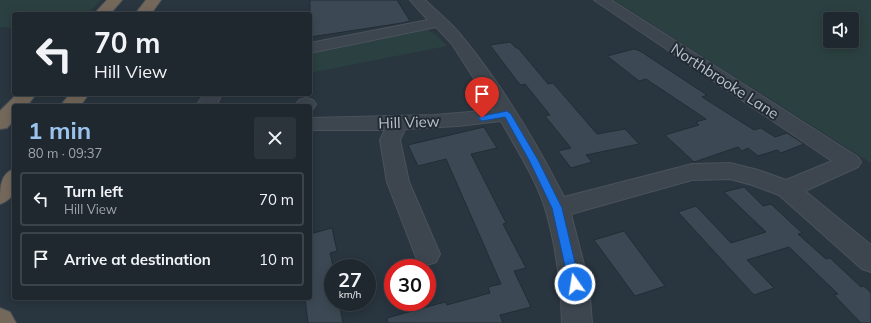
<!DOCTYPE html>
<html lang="en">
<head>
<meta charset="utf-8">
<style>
	:root { --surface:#1f282f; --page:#2c343b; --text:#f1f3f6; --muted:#a1a6aa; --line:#3c444b; --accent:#9bc3ed }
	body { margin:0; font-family:Mulish,sans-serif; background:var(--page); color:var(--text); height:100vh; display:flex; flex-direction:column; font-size:15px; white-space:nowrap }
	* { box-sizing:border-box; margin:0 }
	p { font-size:13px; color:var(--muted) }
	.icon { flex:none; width:22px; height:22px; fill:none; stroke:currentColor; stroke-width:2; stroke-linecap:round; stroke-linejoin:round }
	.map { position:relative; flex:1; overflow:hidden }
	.panel { position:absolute; left:12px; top:104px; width:300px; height:196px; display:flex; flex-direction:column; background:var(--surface); border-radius:4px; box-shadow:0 2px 10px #0003,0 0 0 1px var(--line) }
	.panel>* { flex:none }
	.banner { position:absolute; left:12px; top:12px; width:300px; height:84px; border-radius:4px; box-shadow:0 2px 10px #0003,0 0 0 1px var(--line); background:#1f282f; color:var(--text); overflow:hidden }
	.tools { position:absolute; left:823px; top:12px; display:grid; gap:8px }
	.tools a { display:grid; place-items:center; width:36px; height:36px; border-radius:4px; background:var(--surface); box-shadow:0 2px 10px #0003,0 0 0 1px var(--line); font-size:20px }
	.speed { position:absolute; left:324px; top:259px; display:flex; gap:8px; font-size:20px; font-weight:700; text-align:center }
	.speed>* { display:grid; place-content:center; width:52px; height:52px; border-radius:50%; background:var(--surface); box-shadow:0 2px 10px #0003,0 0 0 1px var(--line); line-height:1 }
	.speed small { font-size:10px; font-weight:400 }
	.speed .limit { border:6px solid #d22; background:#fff; color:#111 }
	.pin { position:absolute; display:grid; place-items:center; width:34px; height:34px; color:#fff; margin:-41px -17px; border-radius:50% 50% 50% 0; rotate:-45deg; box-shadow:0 0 4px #0007 }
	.pin .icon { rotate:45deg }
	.me { position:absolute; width:44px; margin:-22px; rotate:347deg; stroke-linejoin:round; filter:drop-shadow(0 0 3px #0008) }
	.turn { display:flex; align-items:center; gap:14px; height:84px; padding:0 16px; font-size:18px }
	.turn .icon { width:52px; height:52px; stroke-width:2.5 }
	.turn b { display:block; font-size:28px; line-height:34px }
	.round { display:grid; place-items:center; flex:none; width:42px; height:42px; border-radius:4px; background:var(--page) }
	.head { display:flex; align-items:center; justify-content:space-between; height:68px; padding:0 16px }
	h1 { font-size:24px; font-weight:700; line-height:30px; color:var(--accent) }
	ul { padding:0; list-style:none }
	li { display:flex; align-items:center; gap:12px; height:54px; margin:0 8px 6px; padding:0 8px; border:2px solid var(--line); border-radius:4px }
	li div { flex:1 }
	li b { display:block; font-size:15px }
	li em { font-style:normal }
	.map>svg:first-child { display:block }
	.green { fill:#2b4040; fill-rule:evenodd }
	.building { fill:#3c4954; stroke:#242d36 }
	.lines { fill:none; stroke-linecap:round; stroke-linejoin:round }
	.minor-casing { stroke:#4a525b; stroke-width:2 }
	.highway-casing { stroke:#485159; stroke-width:2 }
	.minor { fill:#3d464f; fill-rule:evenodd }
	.highway { fill:#74685b; fill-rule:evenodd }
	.route { fill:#1a73e8; stroke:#114b97 }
	.labels { text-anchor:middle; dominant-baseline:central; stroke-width:4; stroke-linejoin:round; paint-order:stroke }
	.street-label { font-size:15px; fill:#bac1c9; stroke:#222b34 }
</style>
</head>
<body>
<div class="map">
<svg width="871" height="323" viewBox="0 0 871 323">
	<rect width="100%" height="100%" fill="#29353f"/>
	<g class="green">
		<path d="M0,0H101L88,14H14V28L0,27Z"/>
		<path d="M614,0H871V163ZM830,19H852V41H830Z"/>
		<path d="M428,30L436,35L447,46L310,73V53L418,31Z"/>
	</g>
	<g class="building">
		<path d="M310,0H397L410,21L402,23L310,37Z"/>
		<path d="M510,42L516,48H518L548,84L553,83L597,134L625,129L639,144L586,155L592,162L571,168L558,151L571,148L545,116L550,115L525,84L521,85L517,81L490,45Z"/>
		<path d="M634,49L640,51L707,95L702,97L754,130L761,128L775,137L787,133L804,144L781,153L777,150L758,156L748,148L742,151L738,147L694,162L665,135L699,125L696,122L706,119L646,79L639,81L607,56Z"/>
		<path d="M484,127L497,148L471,154L506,223L503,224L526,268L514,271L531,307L500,315L503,323H388L387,318L445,302L447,305L490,293L488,287L501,284L446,159L418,166L408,145Z"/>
		<path d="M744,187L763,206L771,204L802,233L798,234L826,259L830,258L861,287L864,286L871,293V323H861L834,295L838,294L789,247L747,260L774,288L754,295L678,212L696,206L731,243L766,232L724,192Z"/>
		<path d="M332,228L337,251L330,253L333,266V302H339L343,323H308L305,298H310V234Z"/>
		<path d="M624,231L665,286L635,296L594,240Z"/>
	</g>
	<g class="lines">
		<defs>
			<g id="minor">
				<path d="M410,0H425C438,13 453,24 464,39C503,87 536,142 564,197L692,164L730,163L758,170L786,180L832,161L594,0H611L858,157L861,162L858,167L805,191L871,245V272L862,269L779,195L752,185L730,179L692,180L571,214L589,284L592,323H562C561,285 556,245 545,208C536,179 516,148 501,121L458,126L405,129L400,140L409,182L440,254L436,262L427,265L418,262L387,182L380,140L385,130H310V118L434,115L494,110L452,44L436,27L310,53V43L428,20Z"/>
				<path d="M204,94H222L216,106H196Z"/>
				<path d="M306,98L313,100L316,104L312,110L310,111V106H295L299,100Z"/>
			</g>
			<g id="highway">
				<path d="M107,0H122L110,14H94Z"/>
				<path d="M146,0H161L151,14H135Z"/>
				<path d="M17,94H36L27,106H14V120L7,128L0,129V111Z"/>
				<path d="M70,94H89L80,106H60Z"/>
				<path d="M14,169C14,185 18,198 0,204C0,188 0,174 14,169Z"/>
				<path d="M0,308L10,312L16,323H0Z"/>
			</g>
		</defs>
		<use href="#minor" class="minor-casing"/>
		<use href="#highway" class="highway-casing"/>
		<use href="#minor" class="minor"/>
		<use href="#highway" class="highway"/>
	</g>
	<path class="route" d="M507,111L511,114L538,160L562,208L580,284L579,288L575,289L571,288L569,284L552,208L529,160L505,117L482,121L478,118L482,116Z"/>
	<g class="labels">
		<g class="street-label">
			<text transform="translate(725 81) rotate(33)">Northbrooke Lane</text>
			<text transform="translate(409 122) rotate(-2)">Hill View</text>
		</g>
	</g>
</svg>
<div class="tools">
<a><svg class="icon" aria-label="sound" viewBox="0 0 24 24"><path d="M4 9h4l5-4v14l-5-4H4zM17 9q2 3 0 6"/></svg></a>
</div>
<div class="speed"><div>27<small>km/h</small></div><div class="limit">30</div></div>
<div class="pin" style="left:482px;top:118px;background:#d93025"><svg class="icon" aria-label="arrive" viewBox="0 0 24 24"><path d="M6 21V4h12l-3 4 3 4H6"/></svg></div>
<svg class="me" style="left:575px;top:284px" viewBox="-20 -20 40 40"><circle r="17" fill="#1a73e8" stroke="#fff" stroke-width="3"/><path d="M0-11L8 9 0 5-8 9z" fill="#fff"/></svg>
<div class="banner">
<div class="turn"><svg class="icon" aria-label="left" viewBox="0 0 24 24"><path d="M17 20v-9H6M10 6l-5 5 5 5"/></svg><div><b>70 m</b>Hill View</div></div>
</div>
<section class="panel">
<div class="head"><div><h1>1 min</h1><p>80 m · 09:37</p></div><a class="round"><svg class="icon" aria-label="close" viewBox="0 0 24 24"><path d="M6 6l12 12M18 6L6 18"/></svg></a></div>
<ul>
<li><svg class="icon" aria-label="left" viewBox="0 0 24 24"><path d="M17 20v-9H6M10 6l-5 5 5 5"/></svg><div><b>Turn left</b><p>Hill View</p></div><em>70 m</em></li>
<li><svg class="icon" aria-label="arrive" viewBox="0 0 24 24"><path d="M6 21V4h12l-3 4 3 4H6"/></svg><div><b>Arrive at destination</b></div><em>10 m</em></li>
</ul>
</section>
</div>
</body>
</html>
